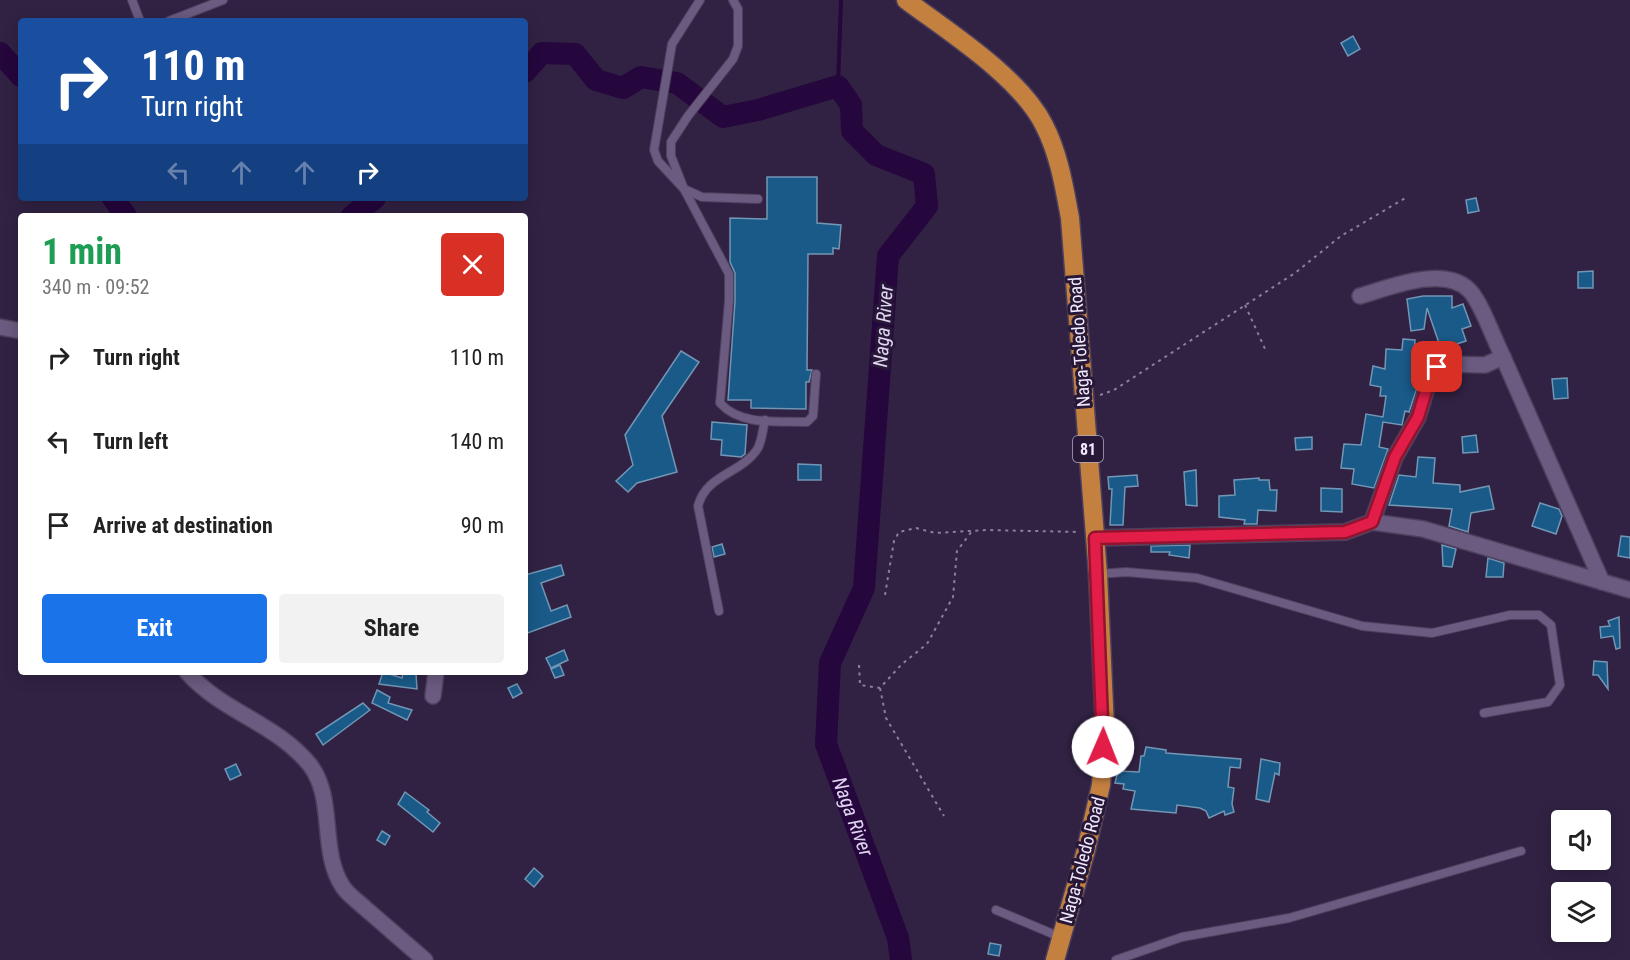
<!DOCTYPE html>
<html lang="en">
<head>
<meta charset="utf-8">
<style>
	:root { --surface:#fff; --page:#f2f2f2; --text:#222; --muted:#767676; --accent:#1a73e8 }
	body { margin:0; font-family:"Roboto Condensed",sans-serif; background:var(--page); color:var(--text); height:100vh; display:flex; flex-direction:column; font-size:22px; white-space:nowrap }
	* { box-sizing:border-box; margin:0 }
	p { font-size:20px; color:var(--muted) }
	.icon { flex:none; width:33px; height:33px; fill:none; stroke:currentColor; stroke-width:2; stroke-linecap:round; stroke-linejoin:round }
	.map { position:relative; flex:1; overflow:hidden }
	.drawer { position:absolute; left:18px; top:213px; width:510px; height:462px; display:flex; flex-direction:column; background:var(--surface); border-radius:6px; box-shadow:0 3px 15px #0003 }
	.drawer>* { flex:none }
	.hud { position:absolute; left:18px; top:18px; width:510px; height:183px; border-radius:6px; box-shadow:0 3px 15px #0003; background:#1a4fa0; color:#fff; overflow:hidden }
	.buttons { position:absolute; left:1551px; top:810px; display:grid; gap:12px }
	.buttons a { display:grid; place-items:center; width:60px; height:60px; border-radius:6px; background:var(--surface); box-shadow:0 3px 15px #0003; font-size:30px }
	.pin { position:absolute; display:grid; place-items:center; width:51px; height:51px; color:#fff; margin:-26px; border-radius:12px; box-shadow:0 3px 9px #0006 }
	.me { position:absolute; width:66px; margin:-33px; rotate:1deg; stroke-linejoin:round; filter:drop-shadow(0 0 4px #0008) }
	.turn { display:flex; align-items:center; gap:21px; height:126px; padding:0 24px; font-size:27px }
	.turn .icon { width:78px; height:78px; stroke-width:2.5 }
	.turn b { display:block; font-size:42px; line-height:51px }
	.lanes { display:flex; align-items:center; height:57px; padding:0 24px; background:#0003; justify-content:center; gap:30px; direction:ltr }
	.lanes .off { opacity:.35 }
	.round { display:grid; place-items:center; flex:none; width:63px; height:63px; border-radius:6px; background:var(--page) }
	.summary { display:flex; align-items:center; justify-content:space-between; height:102px; padding:0 24px }
	h1 { font-size:36px; font-weight:700; line-height:45px; color:#1e9e55 }
	.action { display:flex; gap:12px; margin-top:auto; padding:12px 24px }
	.action a { flex:1; height:69px; border-radius:6px; background:var(--accent); color:#fff; font-size:24px; font-weight:700; line-height:69px; text-align:center }
	.action a+a { background:var(--page); color:var(--text) }
	ul { padding:0; list-style:none }
	li { display:flex; align-items:center; gap:18px; height:84px; padding:0 24px }
	li div { flex:1 }
	li b { display:block; font-size:22px }
	li em { font-style:normal }
	.map>svg:first-child { display:block }
	.lines { fill:none; stroke-linecap:round; stroke-linejoin:round }
	.stream { stroke:#25063d; stroke-width:4 }
	.river { stroke:#25063d; stroke-width:22 }
	.building { fill:#1a5a88; stroke:#7296b5; stroke-width:1.5 }
	.service-casing { stroke:#4d405c; stroke-width:10 }
	.minor-casing { stroke:#4d405c; stroke-width:18 }
	.trunk-casing { stroke:#4d405c; stroke-width:21 }
	.path { stroke:#8b809a; stroke-width:2; stroke-dasharray:3 4.5; stroke-linecap:butt }
	.service { stroke:#6b5b80; stroke-width:8 }
	.minor { stroke:#6b5b80; stroke-width:15 }
	.trunk { stroke:#c3803f; stroke-width:18 }
	.route-casing { stroke:#92132f; stroke-width:15 }
	.route { stroke:#e11d48; stroke-width:10 }
	.labels { text-anchor:middle; dominant-baseline:central; stroke-width:6; stroke-linejoin:round; paint-order:stroke }
	.shield { fill:#271838; stroke:#b4abc1; stroke-width:1.5 }
	.shield-label { font-size:16px; font-weight:bold; fill:#f1eafc }
	.street-label { font-size:18px; fill:#f1eafc; stroke:#271838 }
	.water-label { font-size:20px; font-style:italic; fill:#e0d5f0; stroke:#271838 }
</style>
</head>
<body>
<div class="map">
<svg width="1630" height="960" viewBox="0 0 1630 960">
	<rect width="100%" height="100%" fill="#312243"/>
	<g class="lines">
		<path class="stream" d="M838,86L841,0"/>
		<g class="river">
			<path d="M0,53L21,76"/>
			<path id="s1" d="M525,72L542,53L575,54L596,80L623,88L641,77L677,83L723,117L758,110L838,86L851,105L852,131L876,155L924,174L927,206L888,256L864,588L830,663L826,744L898,938L901,960"/>
			<path d="M113,198L126,216"/>
			<path d="M352,216L375,198"/>
		</g>
	</g>
	<g class="building">
		<path d="M1353,36L1360,49L1348,56L1341,43Z"/>
		<path d="M767,177H817V223L841,225L839,249L833,248V254H808L807,370H812L809,382H806V409L751,408V400H728L735,301V273L730,262V218L767,219Z"/>
		<path d="M1476,198L1479,211L1468,213L1466,200Z"/>
		<path d="M1593,271V288H1578V272Z"/>
		<path d="M1423,296H1452V308L1463,304L1471,326L1462,329L1466,341L1441,349L1427,308L1424,329L1411,331L1407,299Z"/>
		<path d="M1403,339L1415,340L1414,357L1421,358L1417,388L1409,412L1405,411L1402,425L1383,422L1379,447L1388,449L1374,488L1352,484L1354,469L1341,468L1344,444L1361,445L1366,414L1383,417L1386,396H1380L1381,387L1370,385L1373,366L1385,369L1386,349L1402,350Z"/>
		<path d="M681,351L699,362L662,416L677,472L637,483L628,492L616,481L633,465L625,435Z"/>
		<path d="M1567,378L1568,398L1554,399L1552,379Z"/>
		<path d="M712,422L747,425L745,454L741,457L721,455L722,440L711,439Z"/>
		<path d="M1476,435L1478,452L1463,453L1462,437Z"/>
		<path d="M1312,437V449L1296,450L1295,438Z"/>
		<path d="M1418,457L1435,458L1433,483L1460,485V492L1489,486L1494,509L1471,513L1468,532L1449,526L1452,509L1389,505L1399,475L1416,477Z"/>
		<path d="M798,464L821,465V480H798Z"/>
		<path d="M1196,470L1197,506L1186,505L1184,472Z"/>
		<path d="M1137,475L1138,486L1125,487L1123,525H1110L1112,489H1109L1108,477Z"/>
		<path d="M1259,478V480H1269L1270,490H1277L1276,511L1258,510L1257,524H1244L1245,520L1219,517V496L1235,495L1234,480Z"/>
		<path d="M1321,488L1342,489V512L1321,511Z"/>
		<path d="M1540,503L1559,509L1562,516L1556,534L1532,526Z"/>
		<path d="M1621,536L1630,537V558L1618,556Z"/>
		<path d="M722,544L725,554L714,557L712,547Z"/>
		<path d="M1190,545L1189,558L1169,555L1170,552H1151V546Z"/>
		<path d="M1442,545L1456,549L1452,567L1443,566Z"/>
		<path d="M1488,558L1504,563L1503,577H1486Z"/>
		<path d="M561,565L564,575L541,583L551,611L567,605L571,617L525,634V575Z"/>
		<path d="M1619,617L1620,648L1616,649L1613,636L1601,638L1600,627L1610,626L1608,621Z"/>
		<path d="M564,650L568,660L551,668L546,658Z"/>
		<path d="M1594,661L1607,662L1608,689L1598,675H1593Z"/>
		<path d="M560,665L564,675L555,678L551,669Z"/>
		<path d="M383,672L402,678L403,672L416,673L417,689L379,684Z"/>
		<path d="M517,684L522,693L513,698L508,688Z"/>
		<path d="M377,690L390,697L388,703L412,710L407,720L372,703Z"/>
		<path d="M363,703L370,710L323,745L316,734Z"/>
		<path d="M1146,747L1166,750V753L1241,759L1240,768L1230,767L1228,787L1234,788L1232,804L1234,812L1225,815L1224,811L1209,818L1206,811L1200,808L1177,805L1176,813L1131,809L1135,791L1123,789L1124,784L1115,783L1118,771L1139,772L1141,756H1144Z"/>
		<path d="M1261,759L1280,763L1279,775L1275,773L1269,802L1256,799Z"/>
		<path d="M236,764L241,775L230,780L225,769Z"/>
		<path d="M405,792L429,810L427,812L440,823L433,832L398,804Z"/>
		<path d="M382,831L390,836L385,845L377,840Z"/>
		<path d="M534,868L543,876L534,887L525,879Z"/>
		<path d="M990,943L1001,945L999,956L988,954Z"/>
	</g>
	<g class="lines">
		<defs>
			<g id="service">
				<path d="M132,0L140,21"/>
				<path d="M700,0L672,44L654,150L658,161L684,189L729,274V301L720,403C740,426 778,421 807,422L813,416L816,374"/>
				<path d="M733,0L738,9V46L733,59L688,116L671,142V156L684,189L702,197L758,199"/>
				<path d="M169,21L223,0"/>
				<path d="M1098,574L1126,572L1197,578L1362,626L1432,633L1510,615H1539L1551,625L1560,685L1548,702L1484,713"/>
				<path d="M719,611L698,506C706,474 742,474 758,448C762,440 763,428 765,420"/>
				<path d="M996,910L1060,937"/>
				<path d="M1116,960L1182,937L1289,918L1521,851"/>
			</g>
			<g id="minor">
				<path d="M1360,296C1388,288 1445,264 1470,291C1482,304 1494,340 1503,357L1485,365L1444,364L1432,371L1418,417L1395,457L1372,522"/>
				<path d="M0,327L21,331"/>
				<path d="M1503,357L1602,582"/>
				<path d="M1095,538L1345,532L1372,522L1423,529L1630,590"/>
				<path d="M187,672C222,712 276,723 310,765C336,799 319,851 343,887C348,895 359,902 366,909C386,926 405,943 425,960"/>
				<path d="M433,696L436,672"/>
			</g>
			<path id="trunk" d="M906,0C949,32 1020,77 1044,125C1059,154 1064,186 1070,218L1098,574L1105,728L1101,785L1086,850L1055,960"/>
		</defs>
		<use href="#service" class="service-casing"/>
		<use href="#minor" class="minor-casing"/>
		<use href="#trunk" class="trunk-casing"/>
		<g class="path">
			<path d="M1245,305L1266,351"/>
			<path d="M1100,395L1114,390L1162,359L1295,273L1341,236L1407,197"/>
			<path d="M885,595L894,541L899,532L916,528L935,533L986,530L1080,532"/>
			<path d="M859,665L860,685L880,688L902,664L927,644L953,597L957,551L972,531"/>
			<path d="M880,688L886,718L944,816"/>
		</g>
		<use href="#service" class="service"/>
		<use href="#minor" class="minor"/>
		<use href="#trunk" class="trunk"/>
	</g>
	<g class="lines">
		<defs>
			<path id="route" d="M1103,747L1095,538L1345,532L1372,522L1395,457L1418,417L1432,371L1437,367"/>
		</defs>
		<use href="#route" class="route-casing"/>
		<use href="#route" class="route"/>
	</g>
	<g class="labels">
		<rect class="shield" x="1073" y="436" width="30" height="26" rx="4.5"/>
		<g class="shield-label">
			<text x="1088" y="449">81</text>
		</g>
		<g class="street-label">
			<text transform="translate(1079 342) rotate(-94)">Naga-Toledo Road</text>
			<text transform="translate(1082 860) rotate(-75)">Naga-Toledo Road</text>
		</g>
		<g class="water-label">
			<text transform="translate(883 326) rotate(-86)">Naga River</text>
			<text stroke="none"><textPath href="#s1" startOffset="1158">Naga River</textPath></text>
		</g>
	</g>
</svg>
<div class="buttons">
<a><svg class="icon" aria-label="sound" viewBox="0 0 24 24"><path d="M4 9h4l5-4v14l-5-4H4zM17 9q2 3 0 6"/></svg></a>
<a><svg class="icon" aria-label="layers" viewBox="0 0 24 24"><path d="M12 4l9 5-9 5-9-5zM3 14l9 5 9-5"/></svg></a>
</div>
<div class="pin" style="left:1437px;top:367px;background:#d93025"><svg class="icon" aria-label="arrive" viewBox="0 0 24 24"><path d="M6 21V4h12l-3 4 3 4H6"/></svg></div>
<svg class="me" style="left:1103px;top:747px" viewBox="-20 -20 40 40"><circle r="19" fill="#fff"/><path d="M0-13L10 11 0 6-10 11z" fill="#e11d48"/></svg>
<div class="hud">
<div class="turn"><svg class="icon" aria-label="right" viewBox="0 0 24 24"><path d="M7 20v-9h11M14 6l5 5-5 5"/></svg><div><b>110 m</b>Turn right</div></div>
<div class="lanes"><svg class="icon off" aria-label="left" viewBox="0 0 24 24"><path d="M17 20v-9H6M10 6l-5 5 5 5"/></svg><svg class="icon off" aria-label="ahead" viewBox="0 0 24 24"><path d="M12 20V5M6 11l6-6 6 6"/></svg><svg class="icon off" aria-label="ahead" viewBox="0 0 24 24"><path d="M12 20V5M6 11l6-6 6 6"/></svg><svg class="icon" aria-label="right" viewBox="0 0 24 24"><path d="M7 20v-9h11M14 6l5 5-5 5"/></svg></div>
</div>
<section class="drawer">
<div class="summary"><div><h1>1 min</h1><p>340 m · 09:52</p></div><a class="round" style="background:#d93025;color:#fff"><svg class="icon" aria-label="close" viewBox="0 0 24 24"><path d="M6 6l12 12M18 6L6 18"/></svg></a></div>
<ul>
<li><svg class="icon" aria-label="right" viewBox="0 0 24 24"><path d="M7 20v-9h11M14 6l5 5-5 5"/></svg><div><b>Turn right</b></div><em>110 m</em></li>
<li><svg class="icon" aria-label="left" viewBox="0 0 24 24"><path d="M17 20v-9H6M10 6l-5 5 5 5"/></svg><div><b>Turn left</b></div><em>140 m</em></li>
<li><svg class="icon" aria-label="arrive" viewBox="0 0 24 24"><path d="M6 21V4h12l-3 4 3 4H6"/></svg><div><b>Arrive at destination</b></div><em>90 m</em></li>
</ul>
<div class="action"><a>Exit</a><a>Share</a></div>
</section>
</div>
</body>
</html>
